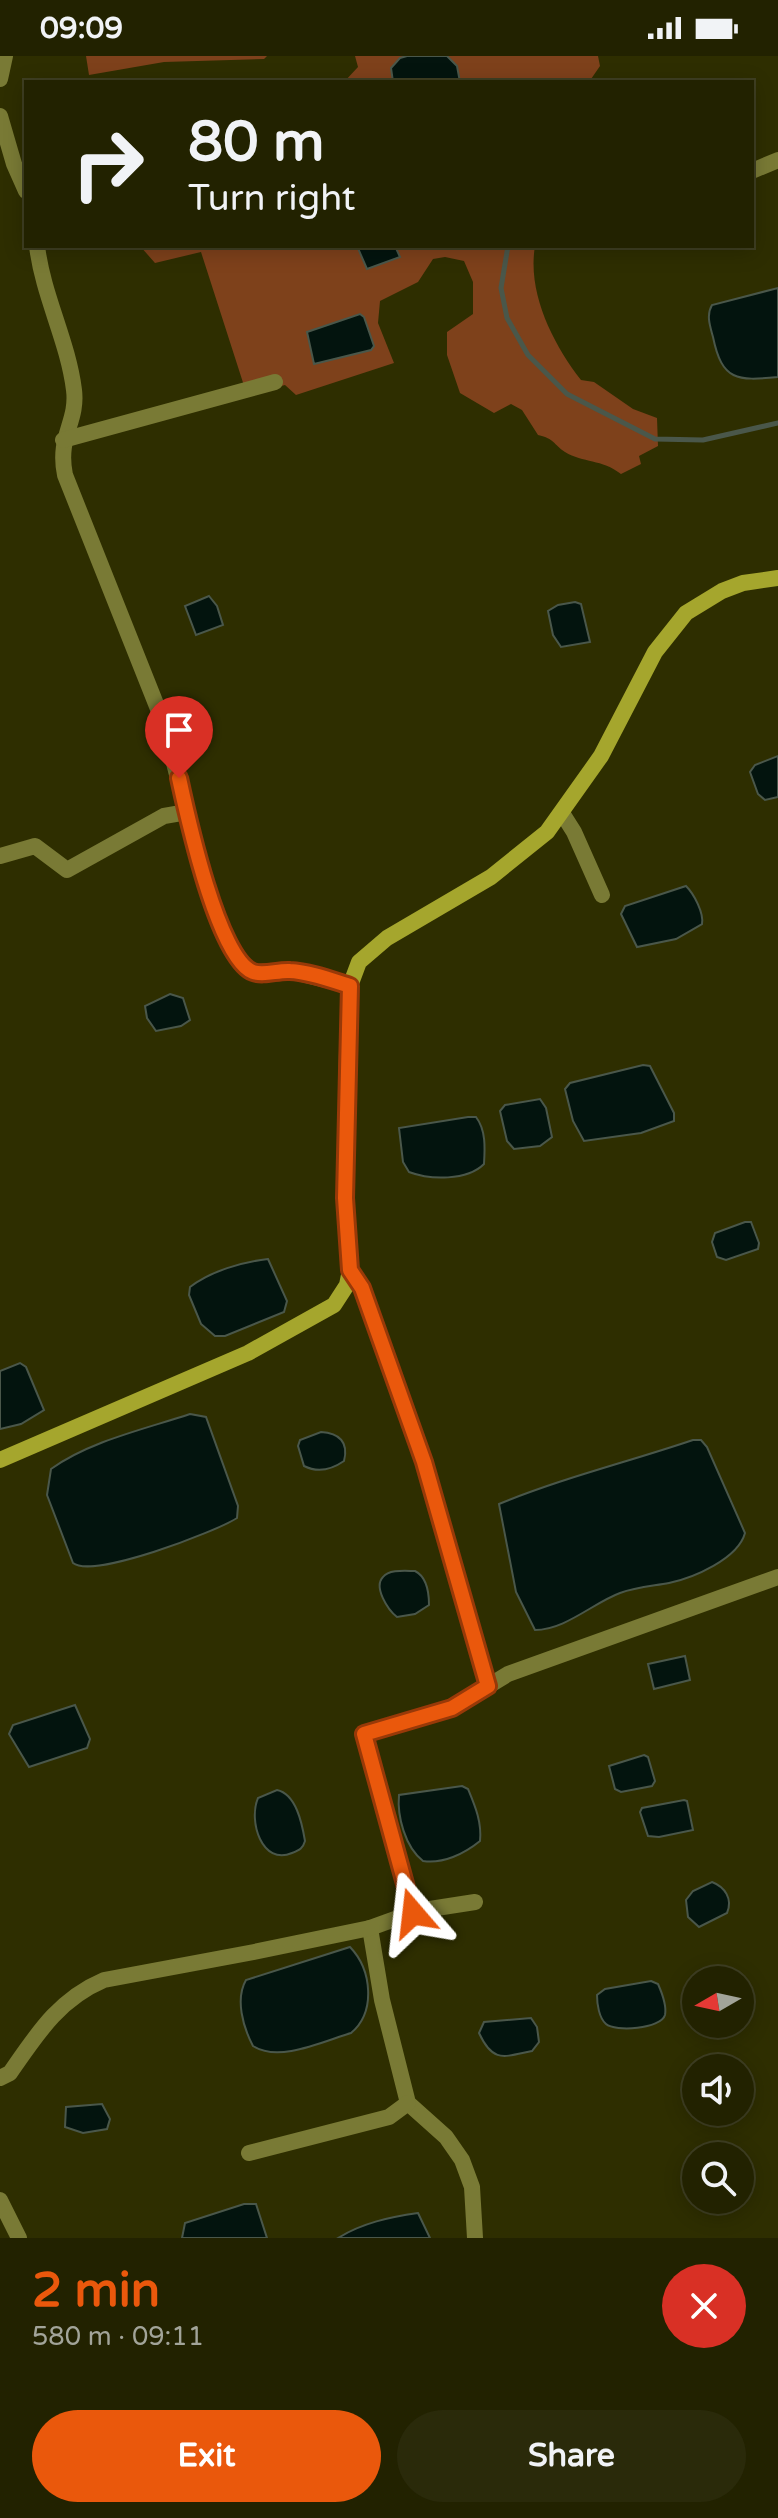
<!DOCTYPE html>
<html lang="en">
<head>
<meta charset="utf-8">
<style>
	:root { --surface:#220; --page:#2a2a0a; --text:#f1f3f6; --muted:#a2a499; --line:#3f3f22; --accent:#ea580c }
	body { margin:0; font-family:"Varela Round",sans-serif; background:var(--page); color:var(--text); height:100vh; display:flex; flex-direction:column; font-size:30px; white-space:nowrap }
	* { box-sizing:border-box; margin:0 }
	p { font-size:26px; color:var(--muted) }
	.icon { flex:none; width:44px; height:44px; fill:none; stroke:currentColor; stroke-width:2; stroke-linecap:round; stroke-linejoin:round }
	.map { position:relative; height:2182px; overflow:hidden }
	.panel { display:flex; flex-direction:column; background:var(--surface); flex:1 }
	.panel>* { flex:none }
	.top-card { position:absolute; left:24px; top:24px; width:730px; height:168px; border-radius:0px; box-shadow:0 4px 20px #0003,0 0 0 2px var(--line); background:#220; color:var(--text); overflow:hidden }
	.needle { width:52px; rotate:261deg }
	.buttons { position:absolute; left:682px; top:1910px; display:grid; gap:16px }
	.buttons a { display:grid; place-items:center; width:72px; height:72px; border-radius:50%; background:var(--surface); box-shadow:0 4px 20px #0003,0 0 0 2px var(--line); font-size:40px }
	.pin { position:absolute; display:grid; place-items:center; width:68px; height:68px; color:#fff; margin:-82px -34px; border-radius:50% 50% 50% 0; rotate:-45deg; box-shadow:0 0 8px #0007 }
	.pin .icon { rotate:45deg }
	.me { position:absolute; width:88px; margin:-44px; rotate:343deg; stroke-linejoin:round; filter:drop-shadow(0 0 6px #0008) }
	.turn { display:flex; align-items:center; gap:28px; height:168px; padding:0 32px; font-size:36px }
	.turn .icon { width:104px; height:104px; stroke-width:2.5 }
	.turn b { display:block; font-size:56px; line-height:68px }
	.round { display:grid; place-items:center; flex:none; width:84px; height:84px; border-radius:42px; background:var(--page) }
	.summary { display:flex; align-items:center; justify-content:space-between; height:136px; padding:0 32px }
	h1 { font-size:48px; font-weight:700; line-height:60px; color:var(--accent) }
	.button { display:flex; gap:16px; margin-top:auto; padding:16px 32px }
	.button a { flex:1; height:92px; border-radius:48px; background:var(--accent); color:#fff; font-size:32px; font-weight:700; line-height:92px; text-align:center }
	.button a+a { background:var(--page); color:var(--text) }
	.status { display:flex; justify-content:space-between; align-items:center; height:56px; padding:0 40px; background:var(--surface); direction:ltr }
	.status svg { height:22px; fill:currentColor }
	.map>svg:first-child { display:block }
	.green { fill:#7e411b }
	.water { fill:#03140e; stroke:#4a574a; stroke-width:2 }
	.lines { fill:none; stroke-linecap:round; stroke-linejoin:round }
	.stream { stroke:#4a574a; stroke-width:5 }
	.street { stroke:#797a35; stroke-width:16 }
	.secondary { stroke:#a5a62d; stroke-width:16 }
	.route-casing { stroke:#983908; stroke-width:20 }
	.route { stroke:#ea580c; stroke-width:14 }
</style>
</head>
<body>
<div class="status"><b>09:09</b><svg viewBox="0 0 49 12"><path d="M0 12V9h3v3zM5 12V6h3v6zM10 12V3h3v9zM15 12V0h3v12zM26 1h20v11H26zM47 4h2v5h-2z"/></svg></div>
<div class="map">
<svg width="778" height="2182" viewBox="0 0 778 2182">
	<rect width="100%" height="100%" fill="#2e2e00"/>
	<g class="green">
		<path d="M86,0H267L264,3L164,6L89,19Z"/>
		<path d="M355,0H598L600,10L589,26H344L358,11Z"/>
		<path d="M140,190H535C527,237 553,288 581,324L594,326L633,353L657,362L658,390L639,400L641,408L621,418C602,403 583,407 565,396C553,388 555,383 538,379L522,354L511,348L494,357L460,337L447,299V276L473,258V226L464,205L445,201L433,203L418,226L380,245L378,267L394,307L296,339L285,329L247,339L201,196L155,207Z"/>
	</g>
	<g class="water">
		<path d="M407,0H447L457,10L460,26H393L391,12L400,2Z"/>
		<path d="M357,190H395L400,201L367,213Z"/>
		<path d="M778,232V321C737,325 722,325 713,281C710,270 706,259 712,249Z"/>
		<path d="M360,258L364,261L374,290L371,294L314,308L307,276Z"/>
		<path d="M209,540L217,550L223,569L196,579L185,550Z"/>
		<path d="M575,546L581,548L590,586L561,591L553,579L548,555L558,549Z"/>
		<path d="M778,700V741L765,744L758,738L750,716L755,709Z"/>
		<path d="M686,830C694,838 704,857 702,868L676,883L637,891L621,858L625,850Z"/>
		<path d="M170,938L183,942L190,964L181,970L156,975L147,962L145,950Z"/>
		<path d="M643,1009L650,1010L674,1057V1065L641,1077L584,1085L573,1065L565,1033L570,1027Z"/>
		<path d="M540,1043L546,1052L552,1081L540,1090L514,1093L507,1085L500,1055L505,1049Z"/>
		<path d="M468,1061H476C486,1074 485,1092 484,1108C467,1125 430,1124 409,1116L403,1106L399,1072Z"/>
		<path d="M745,1166H751L759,1187L758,1193L726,1204L717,1201L712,1186L715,1177Z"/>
		<path d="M268,1203L287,1245L284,1256L225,1280H215L201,1268L189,1239L190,1231C211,1215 242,1206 268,1203Z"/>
		<path d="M20,1307L26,1311L44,1354L21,1368L0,1373V1315Z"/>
		<path d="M190,1358L206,1361L238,1450L237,1462C215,1476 93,1523 73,1507L47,1439L51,1413C90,1385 145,1373 190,1358Z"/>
		<path d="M321,1376C339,1377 349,1386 344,1405C331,1414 318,1417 304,1410L298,1390L300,1384Z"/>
		<path d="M693,1384H701L707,1391L745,1477C738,1503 693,1522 669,1527C653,1530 636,1531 620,1537C593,1547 565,1574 535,1574L516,1536L499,1448C562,1422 628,1406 693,1384Z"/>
		<path d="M415,1515C427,1521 429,1537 429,1549L415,1558L397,1561C388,1554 373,1531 383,1521C389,1513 406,1515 415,1515Z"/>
		<path d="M685,1600L690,1624L654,1633L648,1608Z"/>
		<path d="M75,1649L90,1683L87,1692L29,1711L9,1678L13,1669Z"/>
		<path d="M644,1699L648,1701L655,1725L652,1730L621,1736L615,1733L609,1710Z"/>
		<path d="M462,1730L468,1733C475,1750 482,1766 480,1785C464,1798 443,1808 423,1805C405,1791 397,1760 399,1739Z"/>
		<path d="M277,1734C296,1738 302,1767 305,1785C303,1792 300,1794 292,1797C262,1810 248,1765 258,1742Z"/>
		<path d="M684,1744L687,1745L693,1774L659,1781L648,1780L640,1756L642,1752Z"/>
		<path d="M712,1826C725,1831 733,1843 727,1857L699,1871L688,1861L686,1844L693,1835Z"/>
		<path d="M350,1891C372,1914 376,1956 351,1977C324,1985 279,2007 253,1990C243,1971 235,1943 246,1924Z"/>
		<path d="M651,1925L658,1928C662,1937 667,1949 665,1959C661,1973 615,1976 606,1968C599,1962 597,1948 597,1939L605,1933Z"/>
		<path d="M531,1962L537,1971L539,1986L532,1995C503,2001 493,2007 479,1977L484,1966Z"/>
		<path d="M102,2048L110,2063L107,2073L83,2077L65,2071L66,2051Z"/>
		<path d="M244,2148H256L267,2182H182L185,2167Z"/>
		<path d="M418,2157L430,2182H338C362,2167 390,2161 418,2157Z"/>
	</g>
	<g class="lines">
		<path class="stream" d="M508,190L501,232L507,262L528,299L567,338L655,383L703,384L778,367"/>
		<g class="street">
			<path d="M0,23L5,0"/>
			<path d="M0,60L14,108L26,135"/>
			<path d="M752,115L778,104"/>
			<path d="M37,190C43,240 68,285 74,334C78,366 57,380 65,419L164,668L202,816L220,867L235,899L252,916L290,915L350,930"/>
			<path d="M63,384L275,326"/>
			<path d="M562,757L574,776L602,839"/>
			<path d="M0,800L35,790L67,814L164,760L187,756"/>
			<path d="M350,1214L362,1232L424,1406L488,1630"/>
			<path d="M413,1857L364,1678L452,1652L508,1618L778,1521"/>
			<path d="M370,1872L382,1944L408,2047L446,2081L462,2104L472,2131L475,2182"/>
			<path d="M0,2022L10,2017C37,1978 59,1943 104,1924L254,1896L370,1872L417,1855L475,1846"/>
			<path d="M249,2097L389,2061L408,2047"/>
			<path d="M0,2144L19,2182"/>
		</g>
		<path class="secondary" d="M0,1404L248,1297L334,1249L347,1229L350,1214L345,1142L347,994L350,930L359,906L387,882L491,821L547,776L601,700L655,596L686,557L722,535L743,527L778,522"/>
	</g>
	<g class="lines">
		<defs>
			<path id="route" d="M179,722C187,759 218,903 253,916C264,920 278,914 290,915C310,916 331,924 350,930L345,1142L350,1214L362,1232L424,1406L488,1630L452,1652L364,1678L413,1857"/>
		</defs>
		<use href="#route" class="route-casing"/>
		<use href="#route" class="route"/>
	</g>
</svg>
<div class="buttons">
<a><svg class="needle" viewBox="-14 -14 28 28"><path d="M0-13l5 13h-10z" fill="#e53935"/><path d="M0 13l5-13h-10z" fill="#a2a499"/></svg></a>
<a><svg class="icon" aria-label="sound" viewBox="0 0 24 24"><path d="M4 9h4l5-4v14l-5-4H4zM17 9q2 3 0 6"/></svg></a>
<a><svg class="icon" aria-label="search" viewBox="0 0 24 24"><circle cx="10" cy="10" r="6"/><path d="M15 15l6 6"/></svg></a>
</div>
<div class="pin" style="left:179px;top:722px;background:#d93025"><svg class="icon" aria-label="arrive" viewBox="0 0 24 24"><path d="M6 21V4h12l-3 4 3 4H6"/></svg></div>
<svg class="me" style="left:413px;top:1857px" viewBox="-20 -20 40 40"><path d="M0-17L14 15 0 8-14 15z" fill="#ea580c" stroke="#fff" stroke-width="4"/></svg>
<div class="top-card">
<div class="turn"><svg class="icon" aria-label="right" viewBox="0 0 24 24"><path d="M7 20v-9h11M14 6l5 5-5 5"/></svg><div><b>80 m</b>Turn right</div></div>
</div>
</div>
<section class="panel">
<div class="summary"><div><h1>2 min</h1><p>580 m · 09:11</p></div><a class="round" style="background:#d93025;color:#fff"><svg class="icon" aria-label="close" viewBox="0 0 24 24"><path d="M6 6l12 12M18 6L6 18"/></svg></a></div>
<div class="button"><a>Exit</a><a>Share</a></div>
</section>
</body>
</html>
